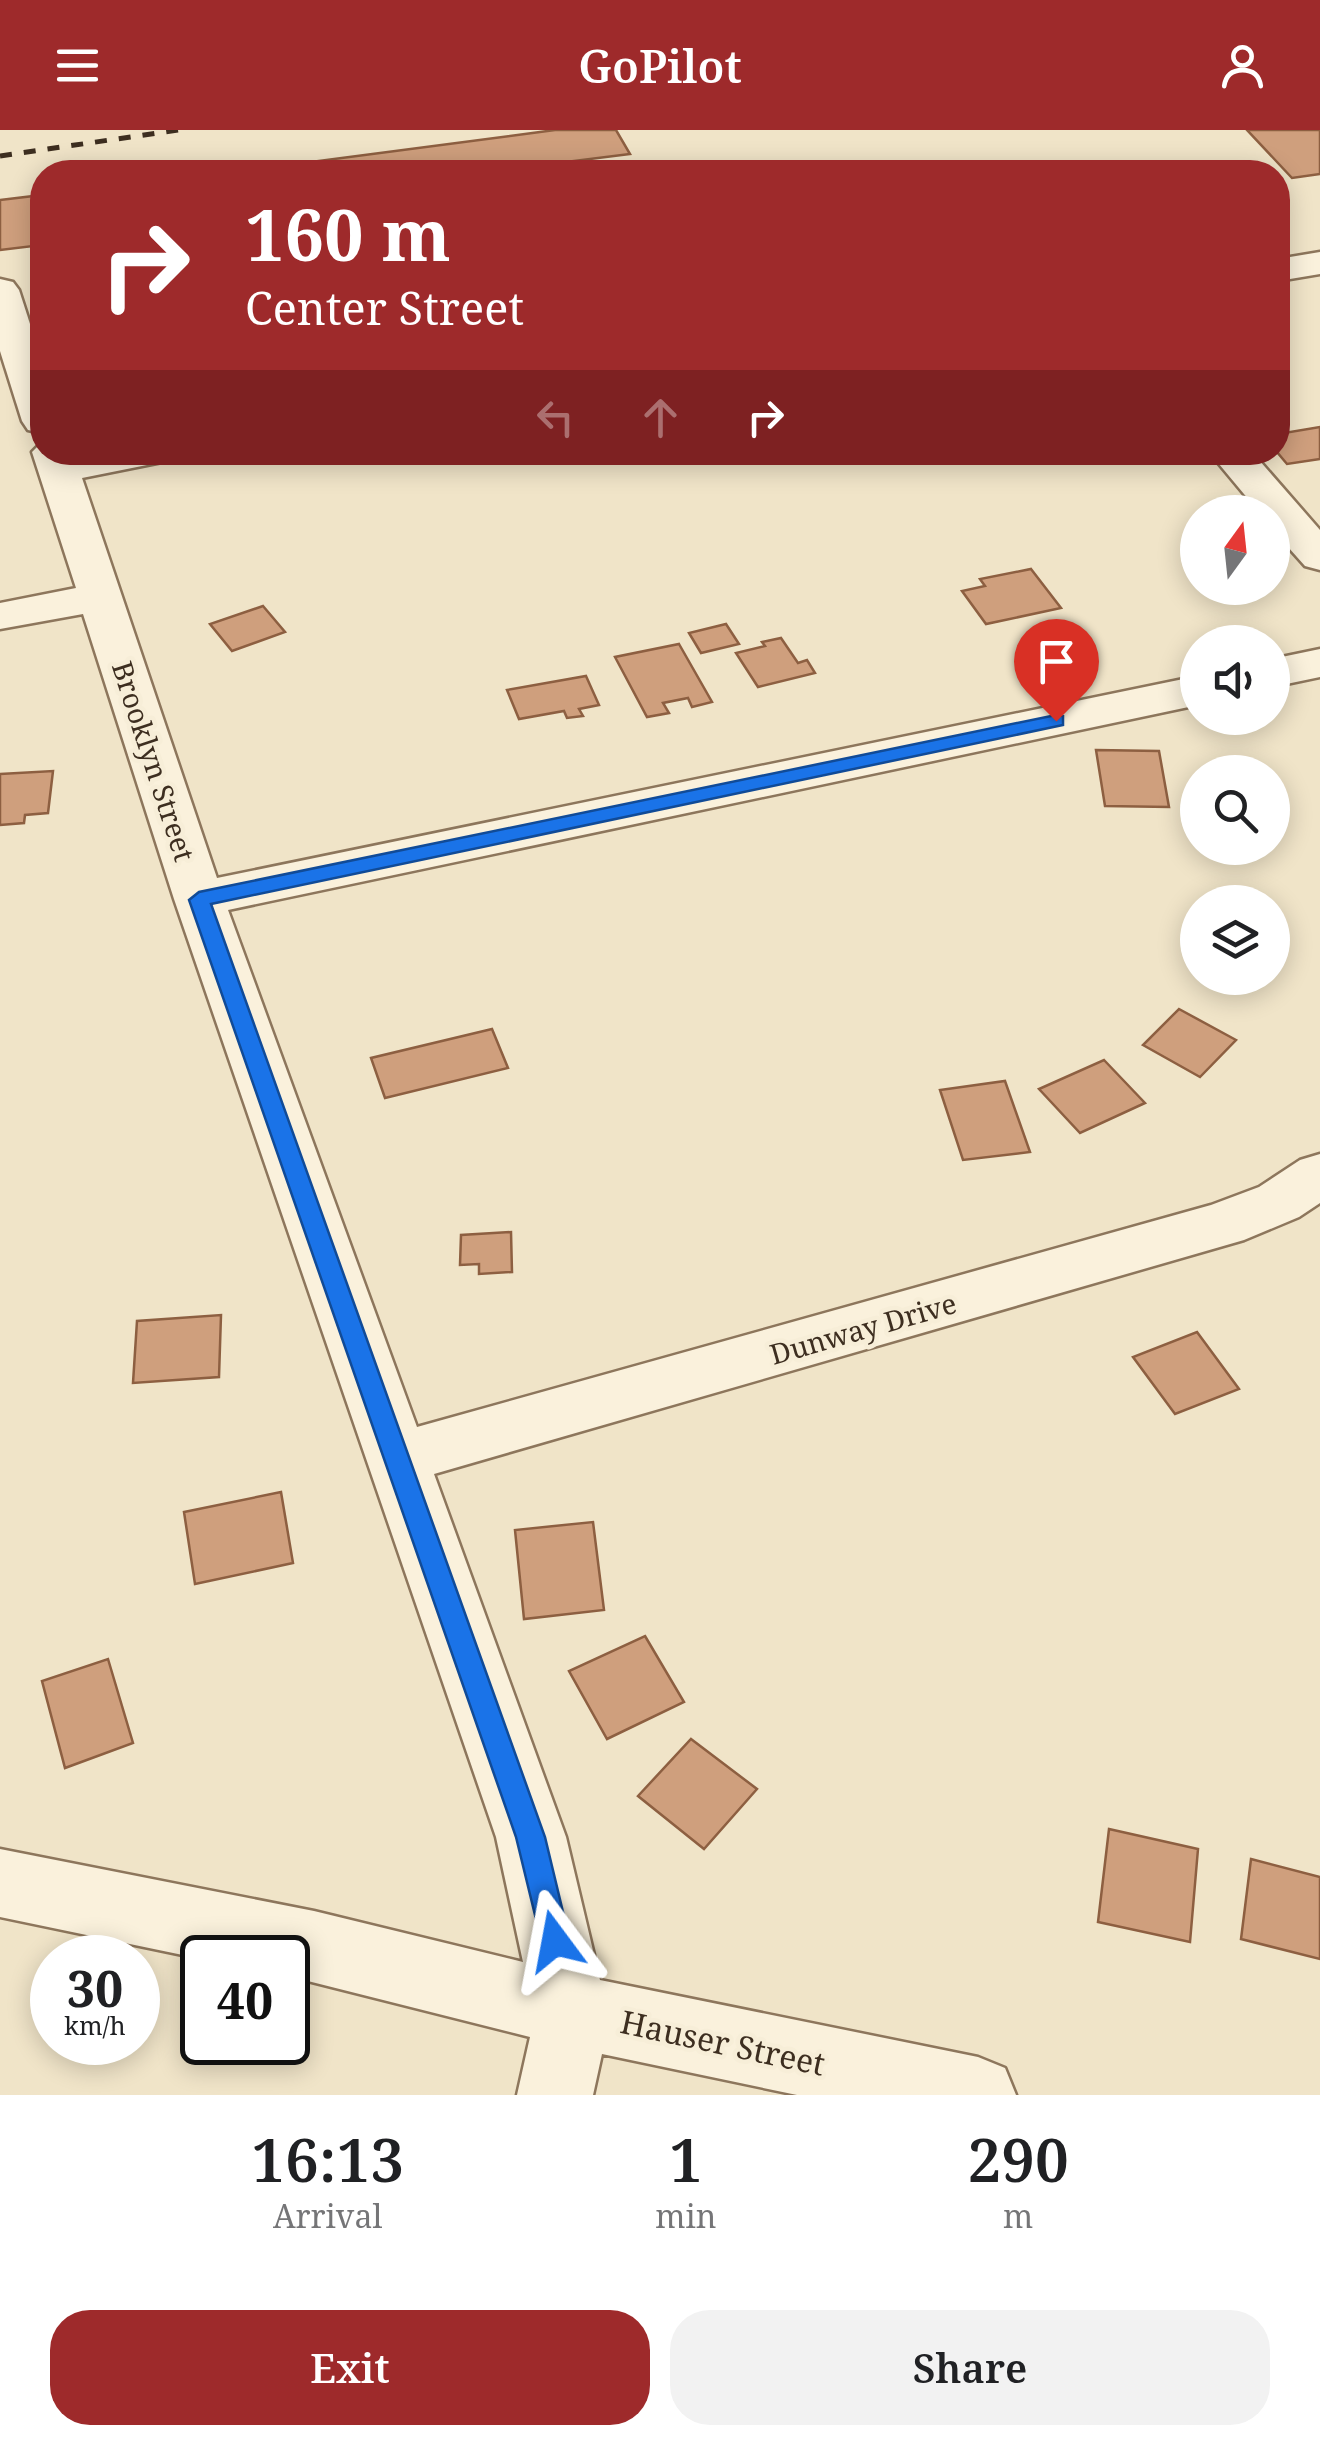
<!DOCTYPE html>
<html lang="en">
<head>
<meta charset="utf-8">
<style>
	:root { --surface:#fff; --page:#f2f2f2; --text:#202124; --muted:#757577; --accent:#9e2a2b }
	body { margin:0; font-family:"Noto Serif",serif; background:var(--page); color:var(--text); height:100vh; display:flex; flex-direction:column; font-size:38px; white-space:nowrap }
	* { box-sizing:border-box; margin:0 }
	p { font-size:32px; color:var(--muted) }
	.icon { flex:none; width:55px; height:55px; fill:none; stroke:currentColor; stroke-width:2; stroke-linecap:round; stroke-linejoin:round }
	.map { position:relative; height:1965px; overflow:hidden }
	.details { display:flex; flex-direction:column; background:var(--surface); flex:1 }
	.details>* { flex:none }
	.banner { position:absolute; left:30px; top:30px; width:1260px; height:305px; border-radius:40px; box-shadow:0 5px 25px #0003; background:#9e2a2b; color:#fff; overflow:hidden }
	.needle { width:65px; rotate:15deg }
	.controls { position:absolute; left:1180px; top:365px; display:grid; gap:20px }
	.controls a { display:grid; place-items:center; width:110px; height:110px; border-radius:50%; background:var(--surface); box-shadow:0 5px 25px #0003; font-size:50px }
	.speed { position:absolute; left:30px; top:1805px; display:flex; gap:20px; font-size:50px; font-weight:700; text-align:center }
	.speed>* { display:grid; place-content:center; width:130px; height:130px; border-radius:50%; background:var(--surface); box-shadow:0 5px 25px #0003; line-height:1 }
	.speed small { font-size:25px; font-weight:400 }
	.speed .limit { border:5px solid #111; border-radius:15px; background:#fff; color:#111 }
	.pin { position:absolute; display:grid; place-items:center; width:85px; height:85px; color:#fff; margin:-102px -42px; border-radius:50% 50% 50% 0; rotate:-45deg; box-shadow:0 0 10px #0007 }
	.pin .icon { rotate:45deg }
	.me { position:absolute; width:110px; margin:-55px; rotate:347deg; stroke-linejoin:round; filter:drop-shadow(0 0 8px #0008) }
	.turn { display:flex; align-items:center; gap:35px; height:210px; padding:0 50px; font-size:45px }
	.turn .icon { width:130px; height:130px; stroke-width:2.5 }
	.turn b { display:block; font-size:70px; line-height:85px }
	.lanes { display:flex; align-items:center; height:95px; padding:0 50px; background:#0003; justify-content:center; gap:50px; direction:ltr }
	.lanes .off { opacity:.35 }
	.eta { display:flex; justify-content:space-evenly; align-items:center; height:170px; text-align:center }
	.eta b { font-size:60px; font-weight:600; line-height:70px }
	.cta { display:flex; gap:20px; margin-top:auto; padding:20px 50px }
	.cta a { flex:1; height:115px; border-radius:40px; background:var(--accent); color:#fff; font-size:40px; font-weight:600; line-height:115px; text-align:center }
	.cta a+a { background:var(--page); color:var(--text) }
	header { display:flex; justify-content:space-between; align-items:center; height:130px; padding:0 50px; background:var(--accent); color:#fff; font-size:45px; font-weight:600 }
	.map>svg:first-child { display:block }
	.building { fill:#cf9f7d; stroke:#8d5f41; stroke-width:2.5 }
	.lines { fill:none; stroke-linecap:round; stroke-linejoin:round }
	.minor-casing { stroke:#8d765c; stroke-width:5 }
	.minor { fill:#faf1dc; fill-rule:evenodd }
	.rail { stroke:#3d2e20; stroke-width:5; stroke-dasharray:12 12; stroke-linecap:butt }
	.route { fill:#1a73e8; stroke:#114b97; stroke-width:2.5 }
	.labels { text-anchor:middle; dominant-baseline:central; stroke-width:9; stroke-linejoin:round; paint-order:stroke }
	.street-label { font-size:28px; fill:#3d2e20; stroke:#f7eed8 }
	.near-street-label { font-size:32px; fill:#3d2e20; stroke:#f7eed8 }
</style>
</head>
<body>
<header><svg class="icon" aria-label="menu" viewBox="0 0 24 24"><path d="M4 6h16M4 12h16M4 18h16"/></svg>GoPilot<svg class="icon" aria-label="person" viewBox="0 0 24 24"><circle cx="12" cy="8" r="4"/><path d="M4 21q1-7 8-7t8 7"/></svg></header>
<div class="map">
<svg width="1320" height="1965" viewBox="0 0 1320 1965">
	<rect width="100%" height="100%" fill="#f0e4c8"/>
	<g class="building">
		<path d="M555,0H616L630,24L487,42H316L311,32Z"/>
		<path d="M1247,0H1320V44L1292,48Z"/>
		<path d="M42,65V115L0,120V70Z"/>
		<path d="M1320,297V329L1287,334L1277,322L1278,304Z"/>
		<path d="M1031,439L1061,478L986,494L962,461L985,456L980,449Z"/>
		<path d="M263,476L285,502L232,521L210,494Z"/>
		<path d="M726,494L739,514L701,523L689,503Z"/>
		<path d="M781,508L798,533L807,530L815,543L758,557L736,523L765,516L762,512Z"/>
		<path d="M679,514L712,572L692,577L688,568L663,573L669,583L647,587L615,527Z"/>
		<path d="M586,546L599,575L579,579L583,586L567,588L564,581L519,589L507,560Z"/>
		<path d="M1096,620L1159,621L1169,677L1105,676Z"/>
		<path d="M53,641L48,683L25,685L24,693L0,695V644Z"/>
		<path d="M1179,879L1236,910L1200,947L1143,915Z"/>
		<path d="M492,899L508,938L385,968L371,928Z"/>
		<path d="M1104,930L1145,973L1080,1003L1039,959Z"/>
		<path d="M1005,951L1030,1022L963,1030L940,960Z"/>
		<path d="M511,1102L512,1142L479,1144V1134L460,1135L461,1105Z"/>
		<path d="M221,1185L219,1247L133,1253L137,1191Z"/>
		<path d="M1197,1202L1239,1259L1175,1284L1133,1227Z"/>
		<path d="M281,1362L293,1433L195,1454L184,1382Z"/>
		<path d="M593,1392L604,1480L524,1489L515,1400Z"/>
		<path d="M645,1506L684,1572L607,1609L569,1541Z"/>
		<path d="M108,1529L133,1613L65,1638L42,1551Z"/>
		<path d="M691,1609L757,1659L704,1719L638,1666Z"/>
		<path d="M1109,1699L1198,1719L1190,1812L1098,1792Z"/>
		<path d="M1251,1729L1320,1747V1829L1241,1809Z"/>
	</g>
	<g class="lines">
		<defs>
			<g id="minor">
				<path d="M1320,122V144L1278,151V129Z"/>
				<path d="M0,149L13,152L19,160L42,231V303L28,300L22,291L0,221Z"/>
				<path d="M42,312V322H172L167,331L82,348L217,748L1198,546V575L228,780L417,1297L1211,1075L1259,1057L1300,1030L1320,1024V1073L1299,1087L1244,1110L434,1344L566,1707L600,1850L978,1927L1005,1938L1016,1965H797L602,1924L593,1965H517L530,1907L288,1846V1828L202,1829L0,1787V1719L314,1781L523,1832L496,1707L174,769L83,484L0,499V473L76,458L32,322Z"/>
				<path d="M1209,322H1252L1320,400V440L1305,436L1272,399V382H1259Z"/>
				<path d="M1320,519V547L1272,557V529Z"/>
			</g>
		</defs>
		<use href="#minor" class="minor-casing"/>
		<use href="#minor" class="minor"/>
		<path class="rail" d="M0,26L178,0"/>
	</g>
	<path class="route" d="M1056,585L1063,586V595L211,774L545,1707L570,1811L565,1822L555,1826L544,1822L516,1707L189,770L199,762Z"/>
	<g class="labels">
		<g class="street-label">
			<text transform="translate(154 631) rotate(72)">Brooklyn Street</text>
			<text transform="translate(863 1198) rotate(-16)">Dunway Drive</text>
		</g>
		<g class="near-street-label">
			<text transform="translate(723 1912) rotate(12)">Hauser Street</text>
		</g>
	</g>
</svg>
<div class="controls">
<a><svg class="needle" viewBox="-14 -14 28 28"><path d="M0-13l5 13h-10z" fill="#e53935"/><path d="M0 13l5-13h-10z" fill="#757577"/></svg></a>
<a><svg class="icon" aria-label="sound" viewBox="0 0 24 24"><path d="M4 9h4l5-4v14l-5-4H4zM17 9q2 3 0 6"/></svg></a>
<a><svg class="icon" aria-label="search" viewBox="0 0 24 24"><circle cx="10" cy="10" r="6"/><path d="M15 15l6 6"/></svg></a>
<a><svg class="icon" aria-label="layers" viewBox="0 0 24 24"><path d="M12 4l9 5-9 5-9-5zM3 14l9 5 9-5"/></svg></a>
</div>
<div class="speed"><div>30<small>km/h</small></div><div class="limit">40</div></div>
<div class="pin" style="left:1056px;top:591px;background:#d93025"><svg class="icon" aria-label="arrive" viewBox="0 0 24 24"><path d="M6 21V4h12l-3 4 3 4H6"/></svg></div>
<svg class="me" style="left:555px;top:1811px" viewBox="-20 -20 40 40"><path d="M0-17L14 15 0 8-14 15z" fill="#1a73e8" stroke="#fff" stroke-width="4"/></svg>
<div class="banner">
<div class="turn"><svg class="icon" aria-label="right" viewBox="0 0 24 24"><path d="M7 20v-9h11M14 6l5 5-5 5"/></svg><div><b>160 m</b>Center Street</div></div>
<div class="lanes"><svg class="icon off" aria-label="left" viewBox="0 0 24 24"><path d="M17 20v-9H6M10 6l-5 5 5 5"/></svg><svg class="icon off" aria-label="ahead" viewBox="0 0 24 24"><path d="M12 20V5M6 11l6-6 6 6"/></svg><svg class="icon" aria-label="right" viewBox="0 0 24 24"><path d="M7 20v-9h11M14 6l5 5-5 5"/></svg></div>
</div>
</div>
<section class="details">
<div class="eta">
<div><b>16:13</b><p>Arrival</p></div>
<div><b>1</b><p>min</p></div>
<div><b>290</b><p>m</p></div>
</div>
<div class="cta"><a>Exit</a><a>Share</a></div>
</section>
</body>
</html>
